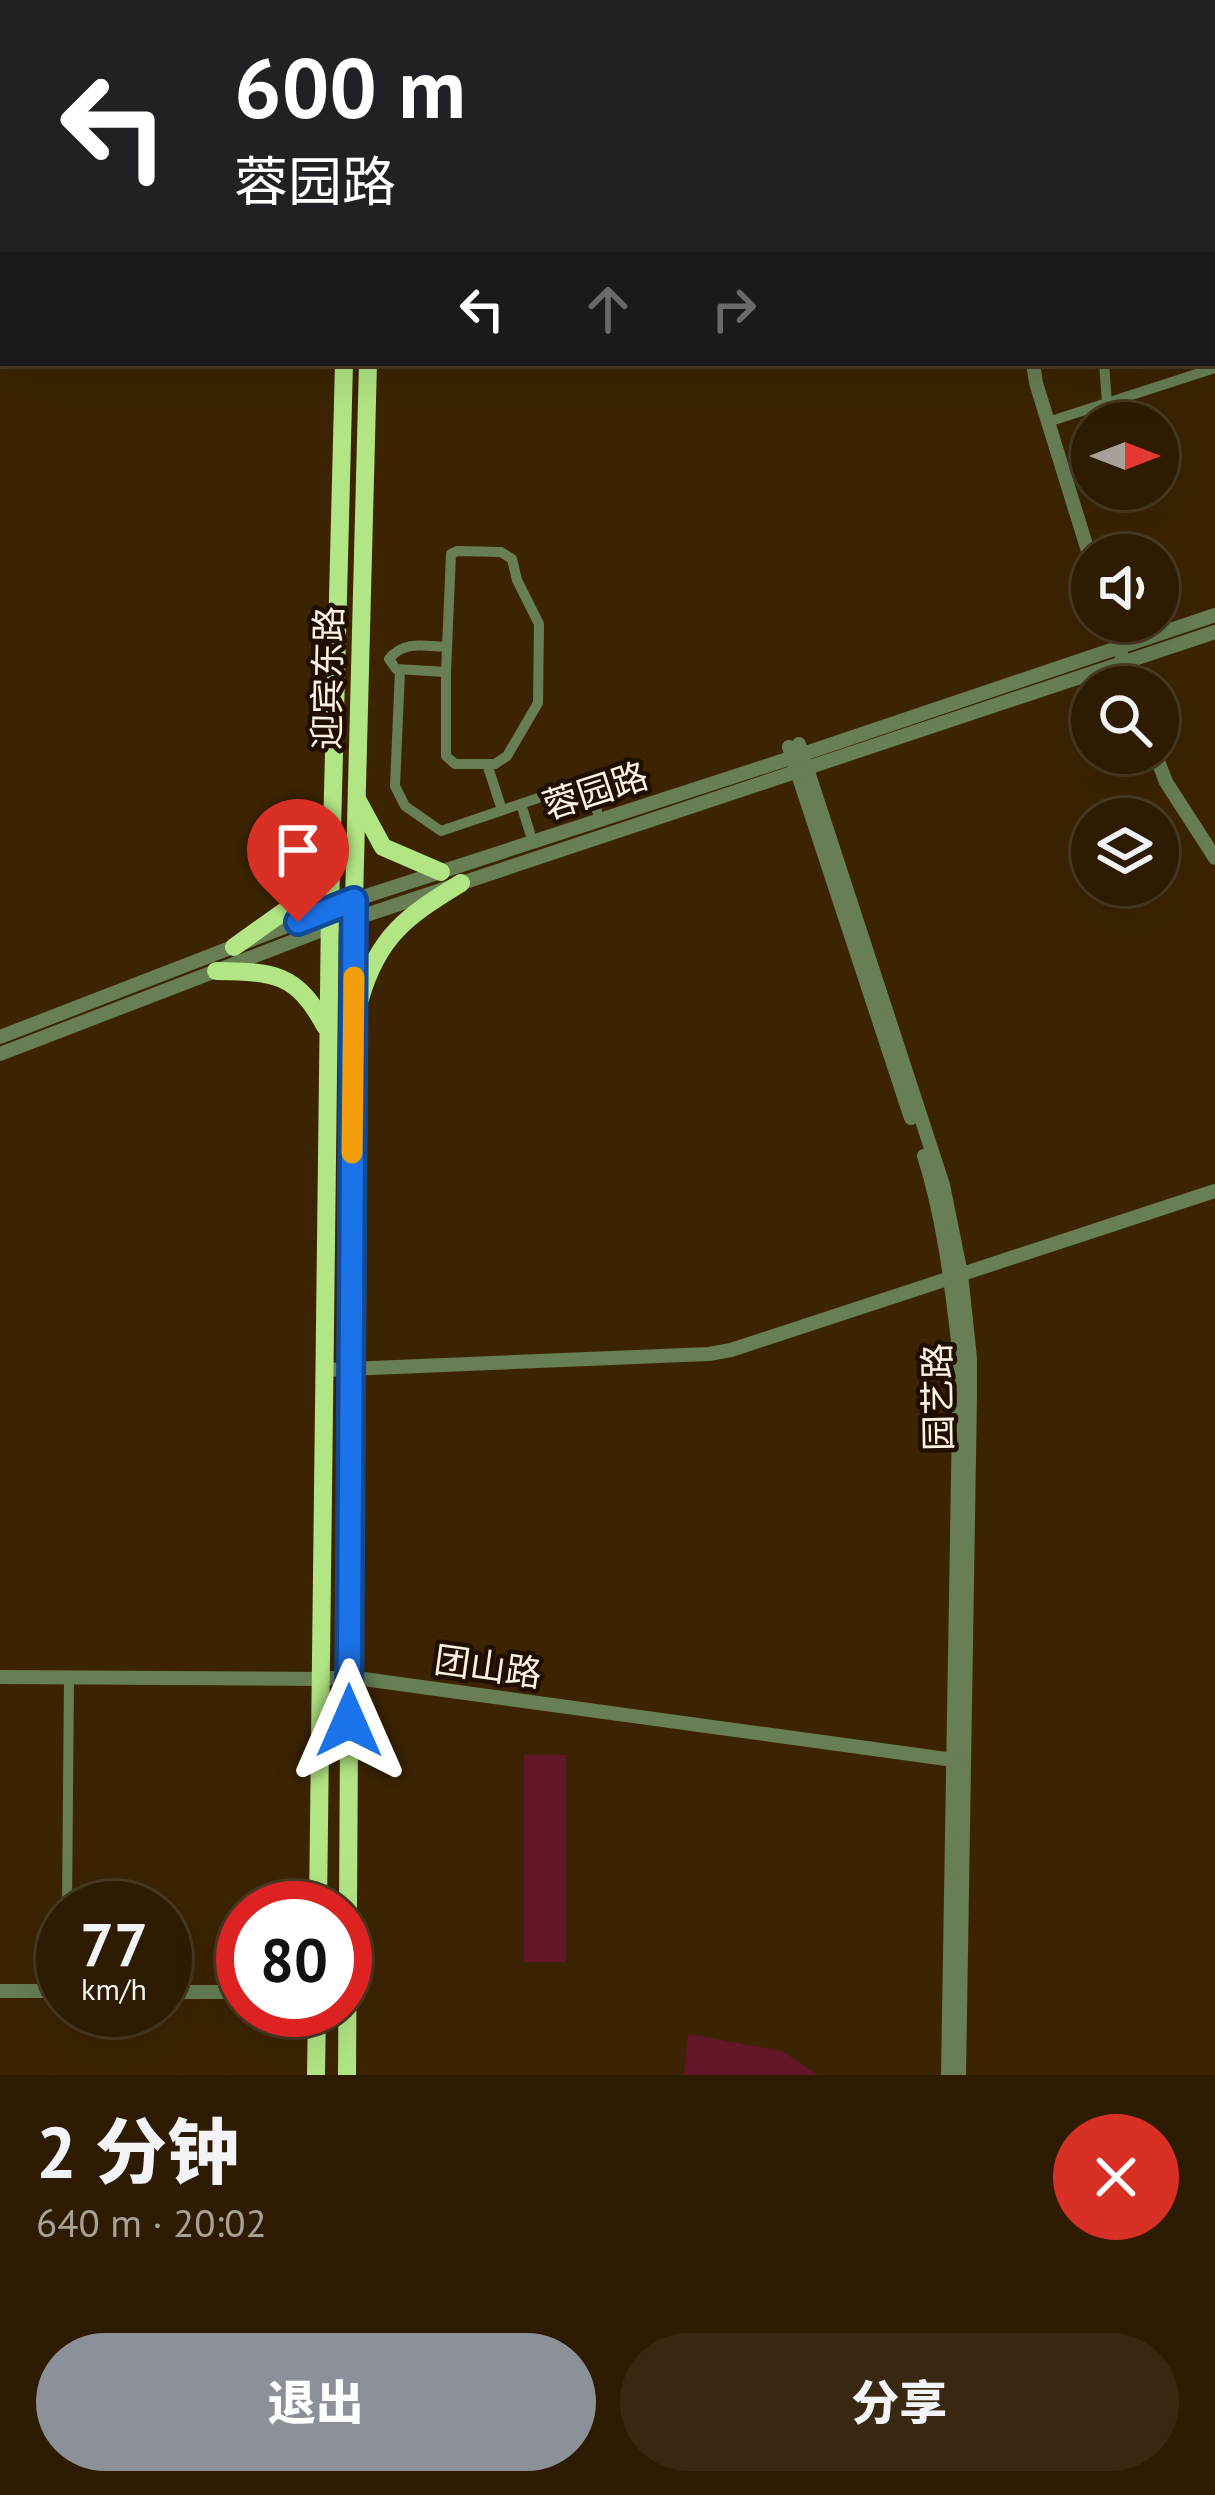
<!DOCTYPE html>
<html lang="zh">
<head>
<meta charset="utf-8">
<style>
	:root { --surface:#2d1b02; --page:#392811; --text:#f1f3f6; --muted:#a7a199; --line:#483924; --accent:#8c9099 }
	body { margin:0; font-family:"PT Sans","Noto Sans SC",sans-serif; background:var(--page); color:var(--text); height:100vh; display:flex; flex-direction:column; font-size:45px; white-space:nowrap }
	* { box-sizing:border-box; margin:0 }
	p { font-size:39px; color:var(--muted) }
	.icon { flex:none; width:66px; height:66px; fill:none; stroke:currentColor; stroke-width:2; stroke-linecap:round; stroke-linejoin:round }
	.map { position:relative; height:2075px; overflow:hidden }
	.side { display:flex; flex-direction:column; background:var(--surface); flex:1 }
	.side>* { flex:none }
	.banner { position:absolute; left:0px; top:0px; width:1215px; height:366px; box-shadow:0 12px 48px #0002,0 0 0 3px var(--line); background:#202124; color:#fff; overflow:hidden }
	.needle { width:78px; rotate:90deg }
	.buttons { position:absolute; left:1071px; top:402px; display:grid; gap:24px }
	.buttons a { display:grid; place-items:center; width:108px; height:108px; border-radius:50%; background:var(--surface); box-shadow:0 12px 48px #0002,0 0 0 3px var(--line); font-size:60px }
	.speed { position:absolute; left:36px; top:1881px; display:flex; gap:24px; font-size:60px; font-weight:700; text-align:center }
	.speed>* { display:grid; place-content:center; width:156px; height:156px; border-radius:50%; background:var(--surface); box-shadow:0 12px 48px #0002,0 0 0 3px var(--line); line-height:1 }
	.speed small { font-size:30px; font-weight:400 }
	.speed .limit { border:18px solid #d22; background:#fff; color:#111 }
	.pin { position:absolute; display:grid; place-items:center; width:102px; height:102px; color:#fff; margin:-123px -51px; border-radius:50% 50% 50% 0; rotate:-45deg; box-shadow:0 0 12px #0007 }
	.pin .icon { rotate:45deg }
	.me { position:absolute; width:132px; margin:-66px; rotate:0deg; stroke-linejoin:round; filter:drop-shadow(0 0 9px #0008) }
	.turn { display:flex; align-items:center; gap:42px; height:252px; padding:0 36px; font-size:54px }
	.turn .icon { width:156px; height:156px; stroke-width:2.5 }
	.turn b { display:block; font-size:84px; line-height:102px }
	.lanes { display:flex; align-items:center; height:114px; padding:0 36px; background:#0003; justify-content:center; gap:60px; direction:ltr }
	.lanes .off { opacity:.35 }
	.round { display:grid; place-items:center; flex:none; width:126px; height:126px; border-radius:63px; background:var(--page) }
	.headline { display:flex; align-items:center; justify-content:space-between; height:204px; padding:0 36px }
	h1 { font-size:72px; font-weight:800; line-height:90px }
	.action { display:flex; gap:24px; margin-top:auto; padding:24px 36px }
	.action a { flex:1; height:138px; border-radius:72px; background:var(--accent); color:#fff; font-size:48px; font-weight:800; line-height:138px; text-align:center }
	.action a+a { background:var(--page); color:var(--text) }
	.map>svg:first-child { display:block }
	.green { fill:#631628 }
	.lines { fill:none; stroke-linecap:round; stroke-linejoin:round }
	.minor { stroke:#687f55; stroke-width:10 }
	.tertiary { stroke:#687f55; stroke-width:14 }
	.trunk { stroke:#b2e684; stroke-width:18 }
	.route-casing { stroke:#114b97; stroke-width:30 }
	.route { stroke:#1a73e8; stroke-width:21 }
	.slow { stroke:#f59e0b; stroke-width:21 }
	.labels { text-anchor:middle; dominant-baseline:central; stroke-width:9; stroke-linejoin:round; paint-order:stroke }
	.street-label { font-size:36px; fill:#fbf1e5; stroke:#200e00 }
</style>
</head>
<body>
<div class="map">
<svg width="1215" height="2075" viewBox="0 0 1215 2075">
	<rect width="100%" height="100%" fill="#3c2402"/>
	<g class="green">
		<rect x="524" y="1755" width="42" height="207"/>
		<path d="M688,2034L782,2051L818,2075H684Z"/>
	</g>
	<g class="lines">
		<g class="minor">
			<path d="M36,0L37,3"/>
			<path d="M1072,0V3"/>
			<path d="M180,3V0"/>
			<path d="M1212,60L1215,59"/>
			<path d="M1212,222L1215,221"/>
			<path d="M1104,363L1107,403"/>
			<path d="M1048,422L1215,368"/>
			<path d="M457,551L501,552L512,559L517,580L539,624L538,703L507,756L495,764H455L446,756V672L451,554Z"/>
			<path d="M400,670L395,786L405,806L441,831L565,789L592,788L597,811"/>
			<path d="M446,672L396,669L389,659C404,640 425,646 447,647"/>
			<path d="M487,764L502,810"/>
			<path d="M521,804L530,833"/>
			<path d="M67,1908L69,1677"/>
		</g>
		<g class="tertiary">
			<path d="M1000,0V3"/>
			<path d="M1033,363L1036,383L1092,564"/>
			<path d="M1110,621L1132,687"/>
			<path d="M799,744L943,1185L961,1274L970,1358V1395L959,2075"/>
			<path d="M789,747L911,1118"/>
			<path d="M1155,753L1166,782L1215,858"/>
			<path d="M0,1037L354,900L803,754L1215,615"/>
			<path d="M0,1054L330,927L1215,632"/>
			<path d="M924,1156C945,1222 952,1290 960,1358L948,2075"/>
			<path d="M324,1370L709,1354L731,1350L1215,1191"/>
			<path d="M0,1677L320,1679L349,1677L961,1761"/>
			<path d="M0,1991H63"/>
			<path d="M165,1992H243"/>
		</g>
		<g class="trunk">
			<path d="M353,3V0"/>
			<path d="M378,3V0"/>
			<path d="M358,801L383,847L441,872"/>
			<path d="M234,947L286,910L310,883L325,845"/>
			<path d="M216,971C273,972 296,972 325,1026"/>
			<path d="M360,999C378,936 407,916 461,883"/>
			<path d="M318,1908L330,909L344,363"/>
			<path d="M316,2075L317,2010"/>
			<path d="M347,2075L354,900L368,363"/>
		</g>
	</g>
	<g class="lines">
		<defs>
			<path id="route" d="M298,922L354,900L349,1721"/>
		</defs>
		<use href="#route" class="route-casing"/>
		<use href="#route" class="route"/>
		<path class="slow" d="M352,1153L354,977"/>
	</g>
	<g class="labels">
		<g class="street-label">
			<text transform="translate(327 678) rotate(-89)">迎宾东路</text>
			<text transform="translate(595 790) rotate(-18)">蓉园路</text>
			<text transform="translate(937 1397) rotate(-91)">园艺路</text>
			<text transform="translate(488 1666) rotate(8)">团山路</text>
		</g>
	</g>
</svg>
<div class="buttons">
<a><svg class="needle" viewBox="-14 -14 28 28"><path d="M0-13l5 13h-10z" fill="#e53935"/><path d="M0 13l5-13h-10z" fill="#a7a199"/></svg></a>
<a><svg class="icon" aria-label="sound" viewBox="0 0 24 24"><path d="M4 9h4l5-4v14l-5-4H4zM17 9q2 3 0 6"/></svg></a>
<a><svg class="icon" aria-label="search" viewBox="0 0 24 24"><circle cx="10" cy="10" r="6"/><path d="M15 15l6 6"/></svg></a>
<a><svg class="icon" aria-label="layers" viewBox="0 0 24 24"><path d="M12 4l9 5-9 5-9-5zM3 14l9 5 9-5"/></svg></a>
</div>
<div class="speed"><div>77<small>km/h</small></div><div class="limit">80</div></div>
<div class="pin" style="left:298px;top:922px;background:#d93025"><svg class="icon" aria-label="arrive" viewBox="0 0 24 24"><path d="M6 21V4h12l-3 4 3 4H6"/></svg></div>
<svg class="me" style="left:349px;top:1721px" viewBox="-20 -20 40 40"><path d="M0-17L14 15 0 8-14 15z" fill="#1a73e8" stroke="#fff" stroke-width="4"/></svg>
<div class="banner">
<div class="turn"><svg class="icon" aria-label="left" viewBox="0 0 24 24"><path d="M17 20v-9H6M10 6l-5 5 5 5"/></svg><div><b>600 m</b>蓉园路</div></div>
<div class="lanes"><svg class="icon" aria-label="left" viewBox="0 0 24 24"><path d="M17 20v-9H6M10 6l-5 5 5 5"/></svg><svg class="icon off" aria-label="ahead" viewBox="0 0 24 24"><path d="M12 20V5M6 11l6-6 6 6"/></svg><svg class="icon off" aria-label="right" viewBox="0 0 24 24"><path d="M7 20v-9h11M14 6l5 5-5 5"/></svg></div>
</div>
</div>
<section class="side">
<div class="headline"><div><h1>2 分钟</h1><p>640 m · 20:02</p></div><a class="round" style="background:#d93025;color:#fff"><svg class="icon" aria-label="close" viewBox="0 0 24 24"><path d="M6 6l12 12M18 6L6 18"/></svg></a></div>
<div class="action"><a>退出</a><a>分享</a></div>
</section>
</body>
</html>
